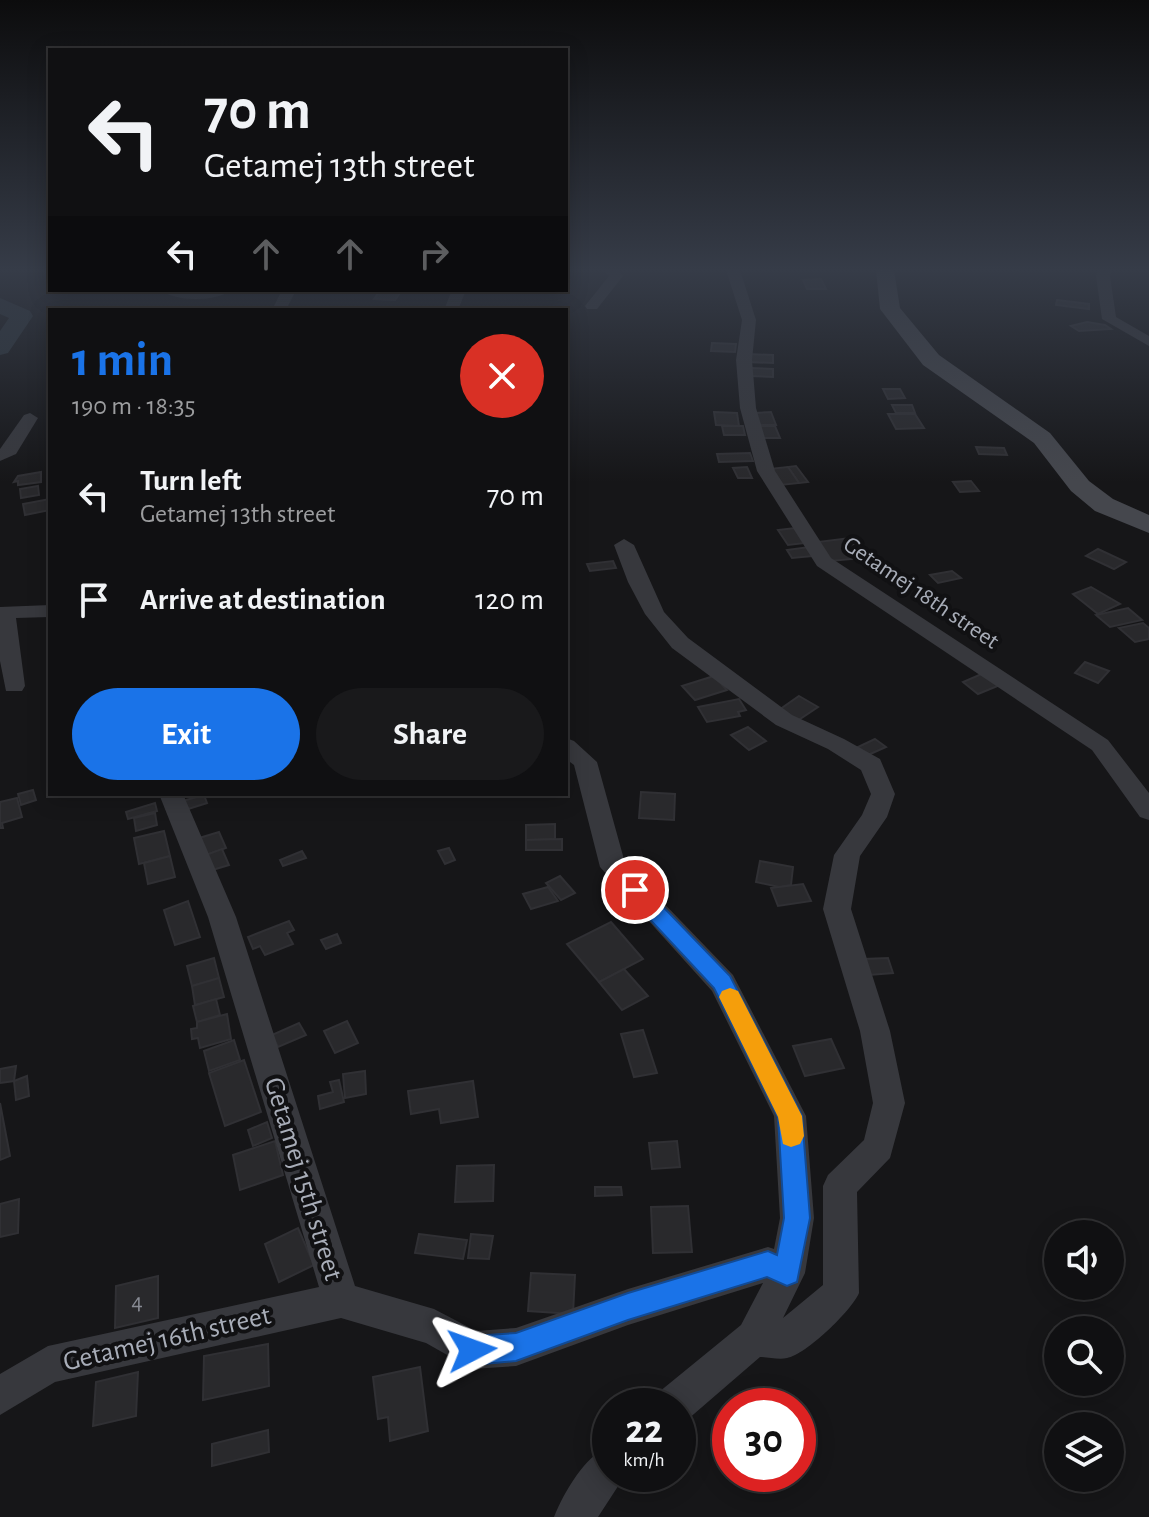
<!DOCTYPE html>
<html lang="en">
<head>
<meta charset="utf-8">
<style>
	:root { --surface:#101012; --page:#19191b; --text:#f1f3f6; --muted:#9c9d9f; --line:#303032; --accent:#1a73e8 }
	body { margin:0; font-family:"Alegreya Sans",sans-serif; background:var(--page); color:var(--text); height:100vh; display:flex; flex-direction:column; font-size:30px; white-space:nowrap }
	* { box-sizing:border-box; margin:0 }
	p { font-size:26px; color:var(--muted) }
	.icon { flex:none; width:44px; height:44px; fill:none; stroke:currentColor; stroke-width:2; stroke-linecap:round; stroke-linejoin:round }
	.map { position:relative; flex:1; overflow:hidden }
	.drawer { position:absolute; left:48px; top:308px; width:520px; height:488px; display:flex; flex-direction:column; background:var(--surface); border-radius:0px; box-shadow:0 4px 20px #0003,0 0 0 2px var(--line) }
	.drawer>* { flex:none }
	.hud { position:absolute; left:48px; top:48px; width:520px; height:244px; border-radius:0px; box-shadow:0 4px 20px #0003,0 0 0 2px var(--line); background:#101012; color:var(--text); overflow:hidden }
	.buttons { position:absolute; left:1044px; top:1220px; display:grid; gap:16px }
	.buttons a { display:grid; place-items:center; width:80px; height:80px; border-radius:50%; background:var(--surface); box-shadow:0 4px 20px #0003,0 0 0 2px var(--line); font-size:40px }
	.speed { position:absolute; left:592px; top:1388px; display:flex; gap:16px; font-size:40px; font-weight:700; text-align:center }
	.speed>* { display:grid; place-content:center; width:104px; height:104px; border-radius:50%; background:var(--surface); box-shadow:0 4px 20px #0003,0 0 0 2px var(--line); line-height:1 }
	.speed small { font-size:20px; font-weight:400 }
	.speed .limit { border:12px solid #d22; background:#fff; color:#111 }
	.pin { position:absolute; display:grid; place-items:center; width:68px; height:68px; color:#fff; margin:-34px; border:4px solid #fff; border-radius:50%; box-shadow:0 2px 8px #0007 }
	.me { position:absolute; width:88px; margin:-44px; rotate:86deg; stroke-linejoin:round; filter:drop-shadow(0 0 6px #0008) }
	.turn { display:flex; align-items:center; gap:28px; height:168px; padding:0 24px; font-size:36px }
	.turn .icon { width:104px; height:104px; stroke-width:2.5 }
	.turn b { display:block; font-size:56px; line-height:68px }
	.lanes { display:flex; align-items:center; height:76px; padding:0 24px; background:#0003; justify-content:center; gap:40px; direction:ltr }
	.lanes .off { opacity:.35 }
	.round { display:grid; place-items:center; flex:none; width:84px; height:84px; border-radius:42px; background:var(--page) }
	.head { display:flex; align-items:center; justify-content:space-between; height:136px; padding:0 24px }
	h1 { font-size:48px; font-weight:700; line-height:60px; color:var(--accent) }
	.cta { display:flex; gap:16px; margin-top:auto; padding:16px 24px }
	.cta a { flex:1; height:92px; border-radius:48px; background:var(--accent); color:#fff; font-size:32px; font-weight:700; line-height:92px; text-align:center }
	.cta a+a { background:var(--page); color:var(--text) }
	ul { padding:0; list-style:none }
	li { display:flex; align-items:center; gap:24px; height:104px; padding:0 24px }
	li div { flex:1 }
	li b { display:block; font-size:30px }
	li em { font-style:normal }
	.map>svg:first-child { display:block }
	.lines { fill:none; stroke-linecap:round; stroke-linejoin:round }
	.river { fill:#2c353c; fill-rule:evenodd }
	.building { fill:#29292c; stroke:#303034; stroke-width:2 }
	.street { fill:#37383d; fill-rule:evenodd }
	.secondary { fill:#45474d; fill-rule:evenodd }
	.route { fill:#1a73e8; stroke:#114b97; stroke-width:2 }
	.slow { fill:#f59e0b }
	.labels { text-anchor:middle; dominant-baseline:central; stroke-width:8; stroke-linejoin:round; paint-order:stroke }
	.street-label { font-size:24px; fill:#a8adb8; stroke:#111113 }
	.near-number-label { font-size:24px; fill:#888b94 }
	.near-street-label { font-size:28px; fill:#a8adb8; stroke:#111113 }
</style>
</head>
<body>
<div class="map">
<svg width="1149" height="1517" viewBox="0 0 1149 1517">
	<rect width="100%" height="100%" fill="#161618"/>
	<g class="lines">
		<path class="river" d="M0,298L30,311L33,316L8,353L0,355V331L9,318L0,314Z"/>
	</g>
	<g class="building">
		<path d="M821,279L826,289H807L803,280Z"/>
		<path d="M379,292L400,293L395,300L374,299Z"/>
		<path d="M1057,300L1089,304V309L1056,305Z"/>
		<path d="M1087,322L1105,325L1111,329L1079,331L1071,326Z"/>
		<path d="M712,343L736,344L735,352L711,351Z"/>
		<path d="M748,354L773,355V363L747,362Z"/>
		<path d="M751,368L773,369V377L750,376Z"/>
		<path d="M883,389H900L905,398L888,399Z"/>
		<path d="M892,405H912L915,413H896Z"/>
		<path d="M714,412L737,413L739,426L716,425Z"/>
		<path d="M771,412L776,425H759L755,413Z"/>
		<path d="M888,414H915L924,428L896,429Z"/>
		<path d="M722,426H743L745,435H724Z"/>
		<path d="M758,426H775L780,438H763Z"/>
		<path d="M976,447L1004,448L1007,455L979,454Z"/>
		<path d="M750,453L753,461L719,462L717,454Z"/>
		<path d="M796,466L808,482L799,483L788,467Z"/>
		<path d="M747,467L752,478H738L733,468Z"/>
		<path d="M788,467L799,483L780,485L769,469Z"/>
		<path d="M41,472V482L18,485V481L14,482L18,476Z"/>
		<path d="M971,481L979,491L960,492L953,482Z"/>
		<path d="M38,486L39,495L21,498L20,489Z"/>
		<path d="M50,499V510L25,515L23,504Z"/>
		<path d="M795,528L805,543L788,545L778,530Z"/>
		<path d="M850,538L863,558L830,561L818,542Z"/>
		<path d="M809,547L814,556L792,558L787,550Z"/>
		<path d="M1098,549L1126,562L1114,569L1086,556Z"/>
		<path d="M613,561L616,568L590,571L587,564Z"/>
		<path d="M952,571L961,578L938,583L930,575Z"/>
		<path d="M1091,587L1120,604L1098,614L1073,594Z"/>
		<path d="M1128,608L1142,620L1110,627L1096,615Z"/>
		<path d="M1143,623L1149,628V639L1135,642L1119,628Z"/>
		<path d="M1085,662L1109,671L1098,683L1075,673Z"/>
		<path d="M984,673L1000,685L978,694L963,682Z"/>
		<path d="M714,676L727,690L695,700L682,686Z"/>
		<path d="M799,696L818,707L797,721L779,710Z"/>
		<path d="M739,699L746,710L738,712L740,716L707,722L698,707Z"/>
		<path d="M748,727L766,741L749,750L731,735Z"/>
		<path d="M875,739L886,747L868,755L858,747Z"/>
		<path d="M33,790L36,800L21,805L18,794Z"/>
		<path d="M641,792L675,794L674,820L639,818Z"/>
		<path d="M204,795L207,803L182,811L179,802Z"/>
		<path d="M17,798L22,817L2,823L3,828H0V802Z"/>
		<path d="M155,803L157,811L128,819L126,812Z"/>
		<path d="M155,813L157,825L136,831L134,818Z"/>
		<path d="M555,824V839L526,840V825Z"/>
		<path d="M164,831L170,856L139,864L134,838Z"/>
		<path d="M219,832L226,848L203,856L196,839Z"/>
		<path d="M562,839V850H526V840Z"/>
		<path d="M449,848L455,860L445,864L438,851Z"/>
		<path d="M222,849L229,865L209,871L203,856Z"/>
		<path d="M302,851L306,858L283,866L280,860Z"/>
		<path d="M170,856L175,877L148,884L144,863Z"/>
		<path d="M760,861L793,867L791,885L779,887L756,882Z"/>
		<path d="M560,876L575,893L561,900L546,883Z"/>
		<path d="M803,884L811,901L778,906L771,888Z"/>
		<path d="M548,887L558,901L531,909L523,894Z"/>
		<path d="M188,901L200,937L175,945L164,910Z"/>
		<path d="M289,921L294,930L287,933L293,944L265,955L260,946L253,949L248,937Z"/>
		<path d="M611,922L643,959L599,982L567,944Z"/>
		<path d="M337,934L341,943L326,949L321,940Z"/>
		<path d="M214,958L219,978L192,986L187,966Z"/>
		<path d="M888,958L893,973L869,975L864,959Z"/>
		<path d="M624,969L648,996L622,1010L599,982Z"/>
		<path d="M219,978L224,997L195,1005L192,986Z"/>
		<path d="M216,999L220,1015L197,1022L193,1006Z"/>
		<path d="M227,1014L231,1039L200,1048L198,1038L192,1039L191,1029L197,1028V1022Z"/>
		<path d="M347,1021L358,1043L335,1053L324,1031Z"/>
		<path d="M299,1023L306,1035L278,1047L272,1035Z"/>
		<path d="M643,1030L657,1073L634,1077L621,1034Z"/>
		<path d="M831,1039L844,1068L805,1076L793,1046Z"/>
		<path d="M234,1040L240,1060L209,1071L204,1051Z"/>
		<path d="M244,1060L261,1112L225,1126L209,1073Z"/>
		<path d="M16,1066L14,1081L0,1083V1069Z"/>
		<path d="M365,1071L366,1094L345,1098L343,1074Z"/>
		<path d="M27,1076L29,1096L16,1100L14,1081Z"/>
		<path d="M339,1080L344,1102L320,1109L318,1096L333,1092L330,1082Z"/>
		<path d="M473,1081L478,1117L441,1123L439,1109L411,1114L408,1091Z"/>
		<path d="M0,1103L10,1156L0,1160Z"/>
		<path d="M267,1122L272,1138L253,1146L248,1130Z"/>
		<path d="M275,1141L283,1175L240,1190L233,1155Z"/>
		<path d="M677,1141L680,1167L652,1169L649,1143Z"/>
		<path d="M494,1165L493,1201L455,1202L457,1166Z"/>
		<path d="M595,1187H621L622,1195L595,1196Z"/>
		<path d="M19,1199L18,1233L0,1237V1204Z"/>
		<path d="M688,1206L692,1252L653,1253L651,1207Z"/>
		<path d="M298,1228L314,1265L279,1282L265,1244Z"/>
		<path d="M419,1234L467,1240L463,1259L415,1253Z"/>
		<path d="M471,1234L493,1236L489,1259L468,1258Z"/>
		<path d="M531,1273L575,1275L573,1314L528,1311Z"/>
		<path d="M158,1276V1318L115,1328L116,1286Z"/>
		<path d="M268,1344L269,1386L203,1400L204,1356Z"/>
		<path d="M420,1367L428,1431L390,1441L388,1417L378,1419L373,1377Z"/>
		<path d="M138,1372L136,1416L93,1426L96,1382Z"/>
		<path d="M268,1430L269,1452L212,1466V1444Z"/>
	</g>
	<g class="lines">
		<g class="street">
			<path d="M603,270H617L623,276L597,309H587L585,306L609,276Z"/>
			<path d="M726,270H740L756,320L752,360L756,408L775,471L831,558L1108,740L1149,793V820L1140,817L1092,750L817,566L757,471L740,408L736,360L742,320Z"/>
			<path d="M1098,270H1112L1110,276L1116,317L1149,336V346L1102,319L1096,276Z"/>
			<path d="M160,290H232C215,302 177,302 160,290Z"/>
			<path d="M282,290H296L286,310H272Z"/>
			<path d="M452,290H466L458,310H444Z"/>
			<path d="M30,413L38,418L16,454L0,461V449L24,415Z"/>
			<path d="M624,539L634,545L664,612L688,638L792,715L844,739L880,759L895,794L887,817L860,856L851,909L890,1031L905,1103L890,1158L857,1192L859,1293C852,1310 806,1355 787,1358C779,1360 768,1357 760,1357L687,1420L678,1423V1406H654L659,1392L741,1325L763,1283L628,1325L516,1366L472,1369L426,1343L341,1318L55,1382L0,1415V1374L48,1346L319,1287L208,917L159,794H183L236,917L355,1286L434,1309L476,1331L516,1328L628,1289L768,1247L774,1249L780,1218L774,1116L712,991L600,867L574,765L566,759V738L574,741L597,762L625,863L733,975L806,1116L814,1218L805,1273L783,1318L823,1285V1186L828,1175L864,1140L873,1103L860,1031L823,909L834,855L862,815L871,794L861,770L828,749L776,725L672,648L645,614L628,582L614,545Z"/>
			<path d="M50,605V617L16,618L25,686L22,691H6L0,661V607Z"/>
			<path d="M610,1445V1474H626L598,1517H554C564,1492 585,1456 610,1445Z"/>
		</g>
		<path class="secondary" d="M876,270H894L900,308L939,355L1050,433L1089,481L1113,499L1149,515V533L1095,511L1071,491L1034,443L923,365L880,309Z"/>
	</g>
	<linearGradient id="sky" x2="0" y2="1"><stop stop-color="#0c0c0d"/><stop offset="0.56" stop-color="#363c48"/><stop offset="1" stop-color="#363c48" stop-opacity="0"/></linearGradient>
	<rect width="1149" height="482" fill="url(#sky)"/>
	<path class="route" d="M635,883L642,885L730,976L802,1116L810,1218L797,1282L787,1286L767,1277L628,1320L516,1361L472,1365L462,1360L457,1350L462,1340L472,1336L516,1333L628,1293L768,1251L777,1255L784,1218L778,1117L714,988L628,896L625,890L628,885Z"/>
	<path class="slow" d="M730,988L738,991L802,1116L804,1136L800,1144L791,1147L783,1144L778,1117L719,997L722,991Z"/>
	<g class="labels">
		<g class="street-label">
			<text transform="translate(921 593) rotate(34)">Getamej 18th street</text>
		</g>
		<g class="near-number-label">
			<text x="137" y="1302">4</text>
		</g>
		<g class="near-street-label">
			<text transform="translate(303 1179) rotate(73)">Getamej 15th street</text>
			<text transform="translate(167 1339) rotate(-13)">Getamej 16th street</text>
		</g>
	</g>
</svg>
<div class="buttons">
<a><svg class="icon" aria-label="sound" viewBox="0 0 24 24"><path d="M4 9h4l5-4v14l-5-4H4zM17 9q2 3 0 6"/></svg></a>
<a><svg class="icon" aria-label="search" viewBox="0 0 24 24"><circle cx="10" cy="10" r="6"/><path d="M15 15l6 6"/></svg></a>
<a><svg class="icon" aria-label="layers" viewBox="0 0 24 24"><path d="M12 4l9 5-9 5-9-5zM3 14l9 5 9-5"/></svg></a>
</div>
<div class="speed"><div>22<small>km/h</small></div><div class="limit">30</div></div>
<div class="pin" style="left:635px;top:890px;background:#d93025"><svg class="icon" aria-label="arrive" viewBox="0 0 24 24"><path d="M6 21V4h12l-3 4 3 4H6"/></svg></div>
<svg class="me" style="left:472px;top:1350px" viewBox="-20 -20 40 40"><path d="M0-17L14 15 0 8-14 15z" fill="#1a73e8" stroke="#fff" stroke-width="4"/></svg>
<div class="hud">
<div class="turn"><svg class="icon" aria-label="left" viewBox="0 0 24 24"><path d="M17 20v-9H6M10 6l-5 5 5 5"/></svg><div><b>70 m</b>Getamej 13th street</div></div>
<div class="lanes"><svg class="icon" aria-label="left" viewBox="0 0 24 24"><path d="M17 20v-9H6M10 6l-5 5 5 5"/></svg><svg class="icon off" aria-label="ahead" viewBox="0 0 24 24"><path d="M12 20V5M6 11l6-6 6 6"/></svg><svg class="icon off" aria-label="ahead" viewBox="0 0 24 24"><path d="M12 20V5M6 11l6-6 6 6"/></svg><svg class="icon off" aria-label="right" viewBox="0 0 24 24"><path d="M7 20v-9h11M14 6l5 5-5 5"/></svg></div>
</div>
<section class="drawer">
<div class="head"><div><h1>1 min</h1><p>190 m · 18:35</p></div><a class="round" style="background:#d93025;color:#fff"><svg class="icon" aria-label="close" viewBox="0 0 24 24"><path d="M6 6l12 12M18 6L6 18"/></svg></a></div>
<ul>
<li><svg class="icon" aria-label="left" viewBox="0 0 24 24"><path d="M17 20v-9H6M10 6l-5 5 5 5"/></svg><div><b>Turn left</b><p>Getamej 13th street</p></div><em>70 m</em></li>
<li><svg class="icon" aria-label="arrive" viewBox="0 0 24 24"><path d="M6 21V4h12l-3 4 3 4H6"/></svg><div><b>Arrive at destination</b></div><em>120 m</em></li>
</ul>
<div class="cta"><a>Exit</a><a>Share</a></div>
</section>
</div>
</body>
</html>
